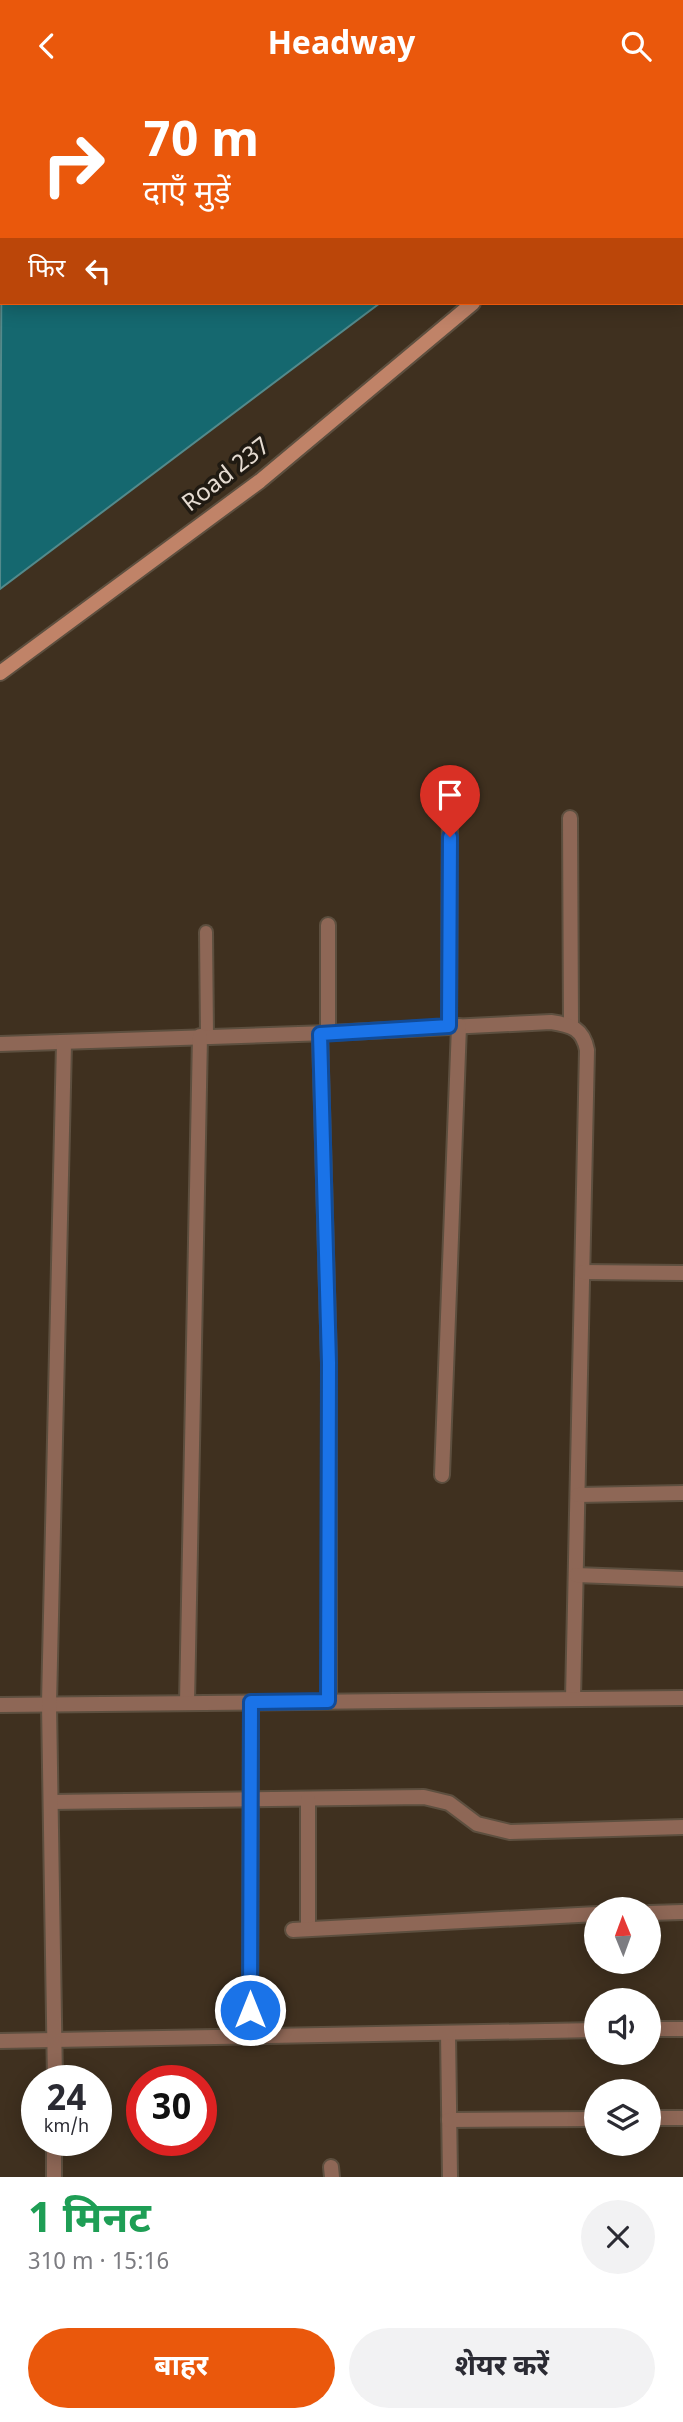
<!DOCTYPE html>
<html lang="hi">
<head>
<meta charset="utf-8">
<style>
	:root { --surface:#fff; --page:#f2f2f3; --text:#2b2b33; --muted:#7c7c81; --accent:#ea580c }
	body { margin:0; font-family:Georgia,"Noto Sans Devanagari",serif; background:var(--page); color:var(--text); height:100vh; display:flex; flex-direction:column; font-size:26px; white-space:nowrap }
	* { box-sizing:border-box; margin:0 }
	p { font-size:23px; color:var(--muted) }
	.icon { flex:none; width:38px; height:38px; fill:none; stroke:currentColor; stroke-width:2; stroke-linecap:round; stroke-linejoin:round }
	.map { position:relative; height:2086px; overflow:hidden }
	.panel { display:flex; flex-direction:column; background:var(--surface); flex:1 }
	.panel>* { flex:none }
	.top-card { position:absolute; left:0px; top:0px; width:684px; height:214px; box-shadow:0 4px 18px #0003; background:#ea580c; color:#fff; overflow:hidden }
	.needle { width:46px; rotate:359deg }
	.controls { position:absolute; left:584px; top:1806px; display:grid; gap:14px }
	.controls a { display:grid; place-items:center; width:77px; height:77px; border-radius:50%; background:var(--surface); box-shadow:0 4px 18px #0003; font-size:35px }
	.speed { position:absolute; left:21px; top:1974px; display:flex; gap:14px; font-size:35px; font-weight:700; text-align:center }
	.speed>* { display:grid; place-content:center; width:91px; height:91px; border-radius:50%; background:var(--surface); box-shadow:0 4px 18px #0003; line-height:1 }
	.speed small { font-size:18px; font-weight:400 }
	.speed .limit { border:10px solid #d22; background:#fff; color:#111 }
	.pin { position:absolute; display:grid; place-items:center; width:60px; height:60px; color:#fff; margin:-72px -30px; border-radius:50% 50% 50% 0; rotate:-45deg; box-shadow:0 0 7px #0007 }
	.pin .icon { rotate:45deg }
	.me { position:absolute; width:77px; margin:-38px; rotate:0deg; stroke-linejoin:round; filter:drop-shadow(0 0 5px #0008) }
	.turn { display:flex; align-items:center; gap:24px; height:147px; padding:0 28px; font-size:32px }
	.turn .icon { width:91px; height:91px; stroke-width:2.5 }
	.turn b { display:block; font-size:49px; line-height:60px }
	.then { display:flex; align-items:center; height:66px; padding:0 28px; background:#0003; gap:14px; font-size:26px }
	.round { display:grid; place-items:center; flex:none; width:74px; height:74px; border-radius:37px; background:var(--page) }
	.headline { display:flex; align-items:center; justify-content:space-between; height:119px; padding:0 28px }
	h1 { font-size:42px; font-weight:700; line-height:52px; color:#1e9e55 }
	.button { display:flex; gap:14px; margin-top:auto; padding:14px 28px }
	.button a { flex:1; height:80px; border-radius:42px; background:var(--accent); color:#fff; font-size:28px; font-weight:700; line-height:80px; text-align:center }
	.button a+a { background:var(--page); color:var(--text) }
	header { display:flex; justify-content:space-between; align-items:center; height:91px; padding:0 28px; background:var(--accent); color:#fff; font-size:32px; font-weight:700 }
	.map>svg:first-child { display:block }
	.water { fill:#15686f; stroke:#538a8c; stroke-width:2 }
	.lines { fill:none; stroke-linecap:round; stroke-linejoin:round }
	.lane-casing { stroke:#5d4f3f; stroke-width:16 }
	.street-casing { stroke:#5d4f3f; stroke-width:18 }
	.secondary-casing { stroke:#5d4f3f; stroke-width:18 }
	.lane { stroke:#8e6756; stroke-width:12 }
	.street { stroke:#8e6756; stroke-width:14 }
	.secondary { stroke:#c08368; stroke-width:14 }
	.route-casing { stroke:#114b97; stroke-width:18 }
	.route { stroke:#1a73e8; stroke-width:12 }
	.labels { text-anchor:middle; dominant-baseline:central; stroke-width:7; stroke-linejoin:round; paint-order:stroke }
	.street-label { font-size:24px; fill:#e5dbd1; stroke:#201a12 }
</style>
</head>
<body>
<header><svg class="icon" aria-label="back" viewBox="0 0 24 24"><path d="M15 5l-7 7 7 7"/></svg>Headway<svg class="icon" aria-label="search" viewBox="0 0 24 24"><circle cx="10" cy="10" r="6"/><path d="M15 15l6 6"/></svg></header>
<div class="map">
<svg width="683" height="2086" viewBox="0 0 683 2086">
	<rect width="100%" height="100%" fill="#3f301f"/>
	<g class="water">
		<path d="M64,0H641L62,2Z"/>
		<path d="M2,51V212H380L0,498Z"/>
	</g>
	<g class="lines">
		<defs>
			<path id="lane" d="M206,841L207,945"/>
			<g id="street">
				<path d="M570,727L571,934"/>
				<path d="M328,834V942"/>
				<path d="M449,935L450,692"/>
				<path d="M320,943L329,1272V1610"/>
				<path d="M0,953L328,942L551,931C572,934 583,938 587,959L573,1608"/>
				<path d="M583,1181L683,1182"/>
				<path d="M442,1384L459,935"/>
				<path d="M578,1404L683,1402"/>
				<path d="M576,1484L683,1488"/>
				<path d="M187,1612L200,945"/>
				<path d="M0,1614L683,1607"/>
				<path d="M51,1711L424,1706L449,1712L477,1733L510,1741L683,1736"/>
				<path d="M649,1822L683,1821"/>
				<path d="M308,1838V1708"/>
				<path d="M293,1839L597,1823"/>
				<path d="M649,1938H683"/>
				<path d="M448,1942L450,2086"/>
				<path d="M250,1945L251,1611"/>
				<path d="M0,1950L597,1939"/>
				<path d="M55,1990L49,1613L64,952"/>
				<path d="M649,2027H683"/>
				<path d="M449,2029L597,2028"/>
				<path d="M331,2076L332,2086"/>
				<path d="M54,2086V2049"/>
			</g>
			<g id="secondary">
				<path d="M682,36H683"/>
				<path d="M0,582L260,390L473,212"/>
			</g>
		</defs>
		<use href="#lane" class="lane-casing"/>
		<use href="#street" class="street-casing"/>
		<use href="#secondary" class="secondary-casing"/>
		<use href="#lane" class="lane"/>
		<use href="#street" class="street"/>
		<use href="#secondary" class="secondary"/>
	</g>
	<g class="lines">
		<defs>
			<path id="route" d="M250,1919L251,1611L328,1610L329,1272L320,943L449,935L450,746"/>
		</defs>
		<use href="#route" class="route-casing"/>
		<use href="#route" class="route"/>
	</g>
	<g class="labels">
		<g class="street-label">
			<text transform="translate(227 385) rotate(-38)">Road 237</text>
		</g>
	</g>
</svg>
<div class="controls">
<a><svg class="needle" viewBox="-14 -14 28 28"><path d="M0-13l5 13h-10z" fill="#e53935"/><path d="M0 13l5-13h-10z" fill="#7c7c81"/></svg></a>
<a><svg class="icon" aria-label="sound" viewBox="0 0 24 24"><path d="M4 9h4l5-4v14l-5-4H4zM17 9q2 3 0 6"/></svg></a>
<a><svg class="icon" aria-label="layers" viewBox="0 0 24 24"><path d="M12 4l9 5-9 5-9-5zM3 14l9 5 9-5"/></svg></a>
</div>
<div class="speed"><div>24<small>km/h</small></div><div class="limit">30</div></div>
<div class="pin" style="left:450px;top:746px;background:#d93025"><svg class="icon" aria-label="arrive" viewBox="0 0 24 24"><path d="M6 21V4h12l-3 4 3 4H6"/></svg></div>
<svg class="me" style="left:250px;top:1919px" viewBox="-20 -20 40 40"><circle r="17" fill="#1a73e8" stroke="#fff" stroke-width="3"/><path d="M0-11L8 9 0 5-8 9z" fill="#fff"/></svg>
<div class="top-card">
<div class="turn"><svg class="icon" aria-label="right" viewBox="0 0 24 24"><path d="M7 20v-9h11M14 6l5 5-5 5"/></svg><div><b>70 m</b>दाएँ मुड़ें</div></div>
<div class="then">फिर<svg class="icon" aria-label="left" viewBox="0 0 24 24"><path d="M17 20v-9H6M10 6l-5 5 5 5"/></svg></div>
</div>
</div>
<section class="panel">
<div class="headline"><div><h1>1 मिनट</h1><p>310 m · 15:16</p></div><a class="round"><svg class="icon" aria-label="close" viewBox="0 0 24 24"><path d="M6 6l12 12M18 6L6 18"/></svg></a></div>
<div class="button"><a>बाहर</a><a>शेयर करें</a></div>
</section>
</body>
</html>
